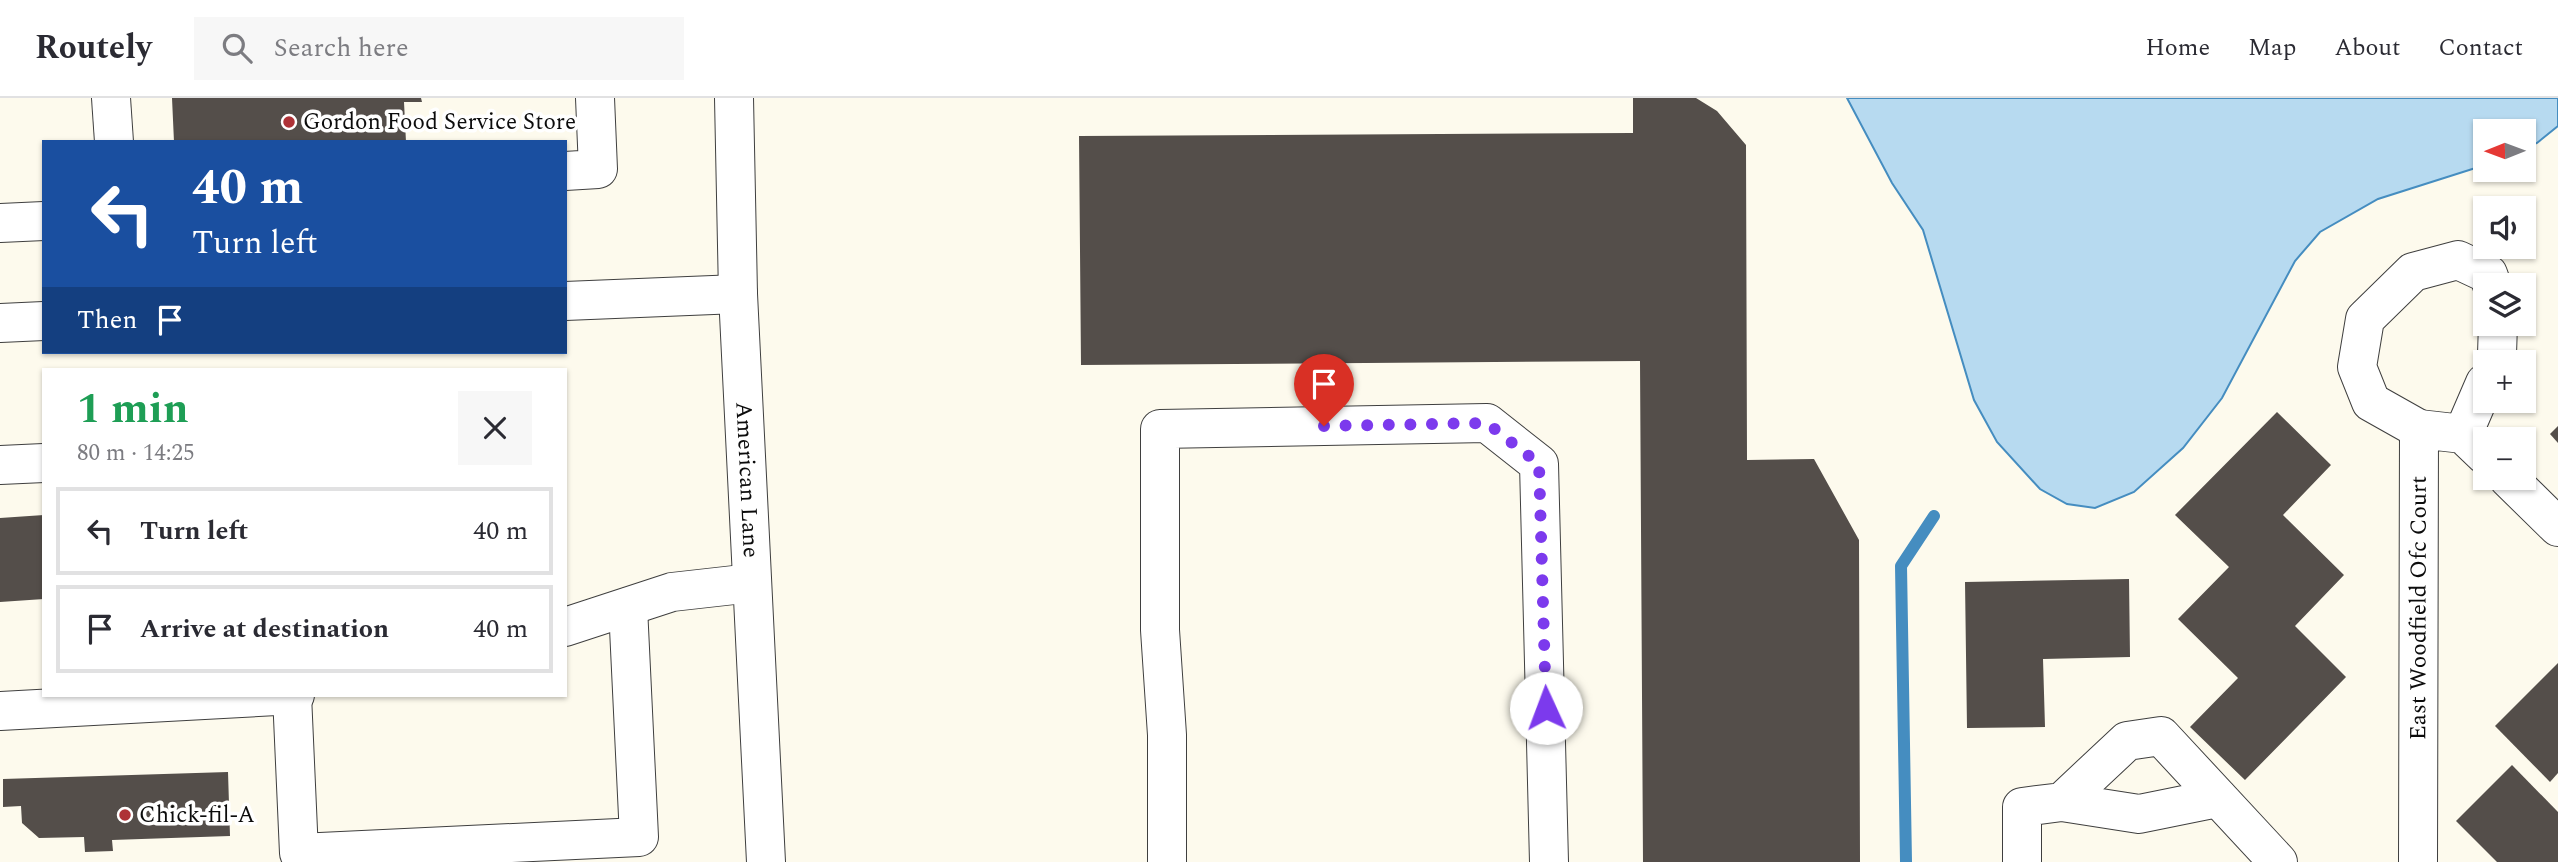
<!DOCTYPE html>
<html lang="en">
<head>
<meta charset="utf-8">
<style>
	:root { --surface:#fff; --page:#f7f7f7; --text:#2b2b33; --muted:#7c7c81; --line:#e1e1e2 }
	body { margin:0; font-family:Spectral,serif; background:var(--page); color:var(--text); height:100vh; display:flex; flex-direction:column; font-size:26px; white-space:nowrap }
	* { box-sizing:border-box; margin:0 }
	p { font-size:23px; color:var(--muted) }
	.icon { flex:none; width:38px; height:38px; fill:none; stroke:currentColor; stroke-width:2; stroke-linecap:round; stroke-linejoin:round }
	.map { position:relative; flex:1; overflow:hidden }
	.sheet { position:absolute; left:42px; top:270px; width:525px; height:329px; display:flex; flex-direction:column; background:var(--surface); border-radius:0px; box-shadow:0 2px 5px #0004 }
	.sheet>* { flex:none }
	.guide { position:absolute; left:42px; top:42px; width:525px; height:214px; border-radius:0px; box-shadow:0 2px 5px #0004; background:#1a4fa0; color:#fff; overflow:hidden }
	.needle { width:46px; rotate:269deg }
	.buttons { position:absolute; left:2473px; top:21px; display:grid; gap:14px }
	.buttons a { display:grid; place-items:center; width:63px; height:63px; border-radius:0px; background:var(--surface); box-shadow:0 2px 5px #0004; font-size:35px }
	.pin { position:absolute; display:grid; place-items:center; width:60px; height:60px; color:#fff; margin:-72px -30px; border-radius:50% 50% 50% 0; rotate:-45deg; box-shadow:0 0 7px #0007 }
	.pin .icon { rotate:45deg }
	.me { position:absolute; width:77px; margin:-38px; rotate:358deg; stroke-linejoin:round; filter:drop-shadow(0 0 5px #0008) }
	.turn { display:flex; align-items:center; gap:24px; height:147px; padding:0 35px; font-size:32px }
	.turn .icon { width:91px; height:91px; stroke-width:2.5 }
	.turn b { display:block; font-size:49px; line-height:60px }
	.then { display:flex; align-items:center; height:66px; padding:0 35px; background:#0003; gap:14px; font-size:26px }
	.round { display:grid; place-items:center; flex:none; width:74px; height:74px; border-radius:0px; background:var(--page) }
	.headline { display:flex; align-items:center; justify-content:space-between; height:119px; padding:0 35px }
	h1 { font-size:42px; font-weight:700; line-height:52px; color:#1e9e55 }
	ul { padding:0; list-style:none }
	li { display:flex; align-items:center; gap:21px; height:88px; margin:0 14px 10px; padding:0 21px; border:4px solid var(--line); border-radius:0px }
	li div { flex:1 }
	li b { display:block; font-size:26px }
	li em { font-style:normal }
	header { display:flex; align-items:center; gap:42px; box-sizing:border-box; height:98px; padding:0 35px; background:var(--surface); border-bottom:2px solid var(--line) }
	header strong { font-size:33px }
	nav { display:flex; gap:38px; margin-inline-start:auto; font-size:24px }
	.search { width:490px; height:63px; background:var(--page); display:flex; align-items:center; gap:18px; box-sizing:border-box; padding:0 24px; border-radius:0px; color:var(--muted); font-size:26px }
	.map>svg:first-child { display:block }
	.water { fill:#b7daf0; stroke:#458dc0; stroke-width:2 }
	.lines { fill:none; stroke-linecap:round; stroke-linejoin:round }
	.stream { stroke:#458dc0; stroke-width:12 }
	.building { fill:#544e4a }
	.minor-casing { stroke:#3f3f3f; stroke-width:40 }
	.minor { stroke:#fff; stroke-width:38 }
	.route { stroke:#7c3aed; stroke-width:12; stroke-dasharray:0 21.6 }
	.poi-dot { fill:#ae3237; stroke:#fff; stroke-width:2.5 }
	.labels { text-anchor:middle; dominant-baseline:central; stroke-width:7; stroke-linejoin:round; paint-order:stroke }
	.poi-label { font-size:23px; fill:#0c0c0c; stroke:#fff; text-anchor:start }
	.street-label { font-size:23px; fill:#0c0c0c; stroke:#fff }
</style>
</head>
<body>
<header>
<strong>Routely</strong>
<div class="search"><svg class="icon" aria-label="search" viewBox="0 0 24 24"><circle cx="10" cy="10" r="6"/><path d="M15 15l6 6"/></svg>Search here</div>
<nav><a>Home</a><a>Map</a><a>About</a><a>Contact</a></nav>
</header>
<div class="map">
<svg width="2558" height="764" viewBox="0 0 2558 764">
	<rect width="100%" height="100%" fill="#fdfaed"/>
	<path class="water" d="M1847,0H2558V28L2537,45L2524,51V33H2485V67L2378,101L2320,134L2295,163L2222,300L2183,350L2134,394L2095,410L2067,406L2040,391L1997,344L1974,302L1923,132L1892,85Z"/>
	<g class="lines">
		<path class="stream" d="M1906,764L1901,468L1934,418"/>
	</g>
	<g class="building">
		<path d="M172,0H421L422,4H404L406,44H174Z"/>
		<path d="M1633,0H1696L1717,13L1746,47L1747,362L1814,361L1859,442L1860,764H1643L1640,263L1081,267L1079,38L1633,35Z"/>
		<path d="M2277,314L2331,367L2283,417L2344,477L2295,528L2346,579L2245,682L2190,629L2238,580L2178,521L2229,469L2175,417Z"/>
		<path d="M2558,328V345L2550,336Z"/>
		<path d="M44,417V501L0,504V420Z"/>
		<path d="M2129,481L2130,559L2043,561L2045,629L1967,630L1965,484Z"/>
		<path d="M2558,565V675L2550,684L2495,628Z"/>
		<path d="M2512,667L2558,714V764H2497L2456,723Z"/>
		<path d="M228,674L230,738L112,742L113,753L85,754L84,739L39,740L22,725L21,708L3,709V681Z"/>
	</g>
	<g class="lines">
		<defs>
			<g id="minor">
				<path d="M111,0L114,44"/>
				<path id="s1" d="M734,0L738,196L766,764"/>
				<path d="M565,73L598,71L595,0"/>
				<path d="M0,125L44,123"/>
				<path d="M565,203L738,196"/>
				<path d="M0,225L44,223"/>
				<path d="M2494,264L2497,256L2498,226"/>
				<path d="M2419,331L2371,304L2357,269L2365,221L2413,174L2458,162L2488,176L2492,187"/>
				<path d="M2463,336L2485,285"/>
				<path d="M0,367L44,365"/>
				<path d="M2508,380L2558,429"/>
				<path d="M565,529L672,494L752,485"/>
				<path d="M292,597L299,755L639,739L628,509"/>
				<path d="M0,613L295,597"/>
				<path d="M2062,704L2139,716L2218,700"/>
				<path d="M1167,764V637L1160,532V331L1487,325L1539,366L1549,764"/>
				<path d="M2022,764V709L2062,704L2127,643L2161,638L2278,764"/>
				<path id="s2" d="M2418,764L2419,331L2463,336L2485,357"/>
			</g>
		</defs>
		<use href="#minor" class="minor-casing"/>
		<use href="#minor" class="minor"/>
	</g>
	<g class="lines">
		<path class="route" d="M1324,328L1487,325L1539,366L1546,610"/>
	</g>
	<g class="poi-dot">
		<circle cx="289" cy="24" r="7"/>
		<circle cx="125" cy="717" r="7"/>
	</g>
	<g class="labels">
		<g class="poi-label">
			<text x="303" y="24">Gordon Food Service Store</text>
			<text x="139" y="717">Chick-fil-A</text>
		</g>
		<g class="street-label">
			<text stroke="none"><textPath href="#s1" startOffset="382">American Lane</textPath></text>
			<text stroke="none"><textPath href="#s2" startOffset="254">East Woodfield Ofc Court</textPath></text>
		</g>
	</g>
</svg>
<div class="buttons">
<a><svg class="needle" viewBox="-14 -14 28 28"><path d="M0-13l5 13h-10z" fill="#e53935"/><path d="M0 13l5-13h-10z" fill="#7c7c81"/></svg></a>
<a><svg class="icon" aria-label="sound" viewBox="0 0 24 24"><path d="M4 9h4l5-4v14l-5-4H4zM17 9q2 3 0 6"/></svg></a>
<a><svg class="icon" aria-label="layers" viewBox="0 0 24 24"><path d="M12 4l9 5-9 5-9-5zM3 14l9 5 9-5"/></svg></a>
<a>+</a>
<a>−</a>
</div>
<div class="pin" style="left:1324px;top:328px;background:#d93025"><svg class="icon" aria-label="arrive" viewBox="0 0 24 24"><path d="M6 21V4h12l-3 4 3 4H6"/></svg></div>
<svg class="me" style="left:1546px;top:610px" viewBox="-20 -20 40 40"><circle r="19" fill="#fff"/><path d="M0-13L10 11 0 6-10 11z" fill="#7c3aed"/></svg>
<div class="guide">
<div class="turn"><svg class="icon" aria-label="left" viewBox="0 0 24 24"><path d="M17 20v-9H6M10 6l-5 5 5 5"/></svg><div><b>40 m</b>Turn left</div></div>
<div class="then">Then<svg class="icon" aria-label="arrive" viewBox="0 0 24 24"><path d="M6 21V4h12l-3 4 3 4H6"/></svg></div>
</div>
<section class="sheet">
<div class="headline"><div><h1>1 min</h1><p>80 m · 14:25</p></div><a class="round"><svg class="icon" aria-label="close" viewBox="0 0 24 24"><path d="M6 6l12 12M18 6L6 18"/></svg></a></div>
<ul>
<li><svg class="icon" aria-label="left" viewBox="0 0 24 24"><path d="M17 20v-9H6M10 6l-5 5 5 5"/></svg><div><b>Turn left</b></div><em>40 m</em></li>
<li><svg class="icon" aria-label="arrive" viewBox="0 0 24 24"><path d="M6 21V4h12l-3 4 3 4H6"/></svg><div><b>Arrive at destination</b></div><em>40 m</em></li>
</ul>
</section>
</div>
</body>
</html>
